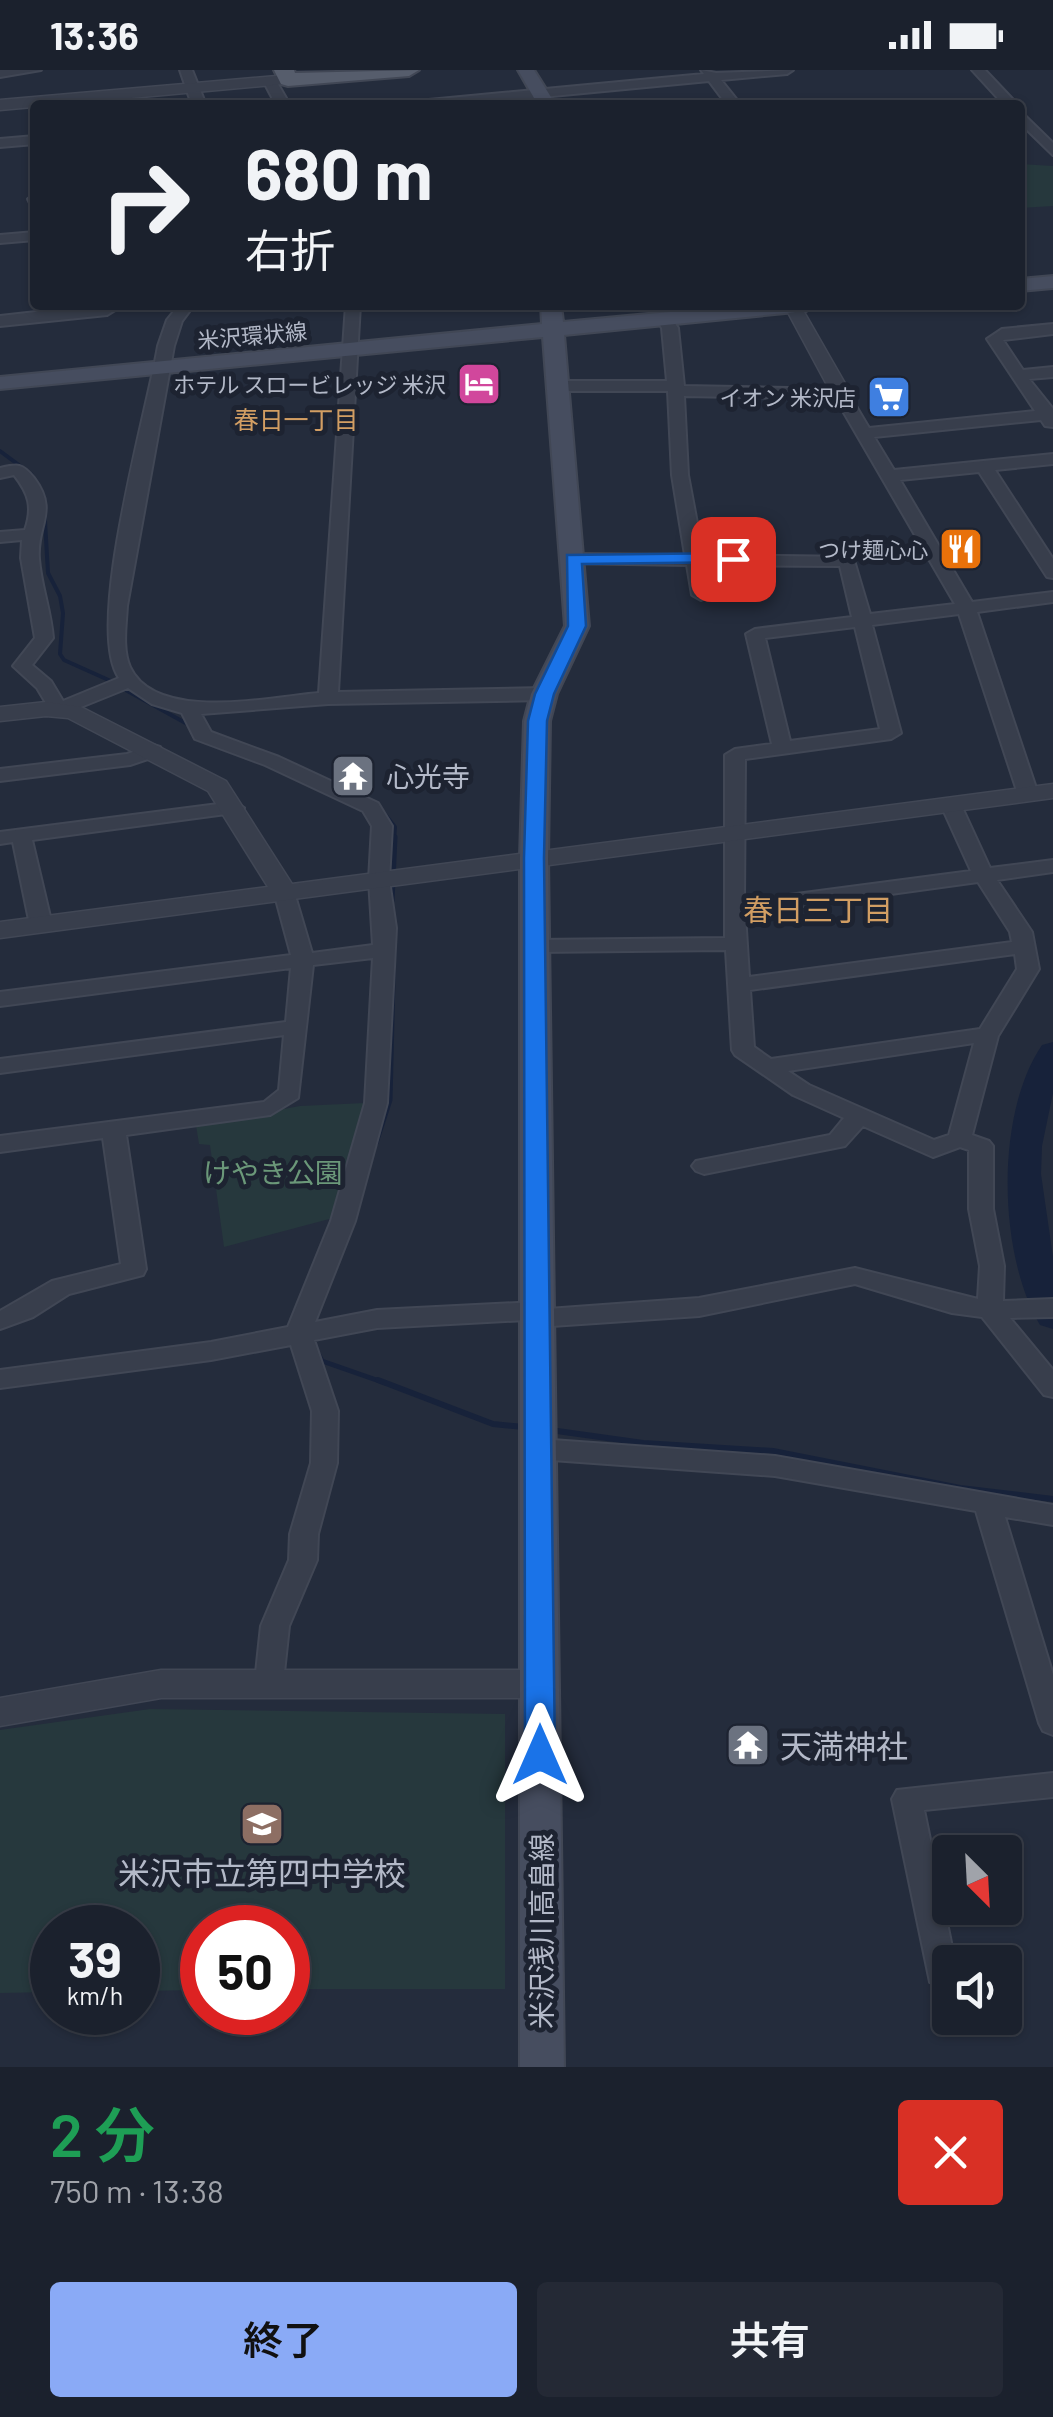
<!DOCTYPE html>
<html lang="ja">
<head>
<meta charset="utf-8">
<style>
	:root { --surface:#1b212d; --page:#242935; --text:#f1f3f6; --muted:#a0a3aa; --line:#393e49; --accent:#8aaaf6 }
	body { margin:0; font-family:Barlow,"Noto Sans JP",sans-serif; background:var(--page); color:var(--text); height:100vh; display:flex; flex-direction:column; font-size:38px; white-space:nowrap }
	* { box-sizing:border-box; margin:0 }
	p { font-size:32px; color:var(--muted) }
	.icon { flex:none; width:55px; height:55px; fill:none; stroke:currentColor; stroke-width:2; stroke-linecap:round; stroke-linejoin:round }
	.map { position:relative; height:1997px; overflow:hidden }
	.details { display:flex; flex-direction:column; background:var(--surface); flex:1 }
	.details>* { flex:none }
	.banner { position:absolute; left:30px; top:30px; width:995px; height:210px; border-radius:10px; box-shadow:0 2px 8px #0004,0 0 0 2px var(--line); background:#1b212d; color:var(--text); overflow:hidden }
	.needle { width:65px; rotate:156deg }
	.controls { position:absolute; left:932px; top:1765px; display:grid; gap:20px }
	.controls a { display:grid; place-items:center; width:90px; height:90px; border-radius:10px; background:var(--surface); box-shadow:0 2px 8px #0004,0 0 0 2px var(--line); font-size:50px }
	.speed { position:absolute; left:30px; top:1835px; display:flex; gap:20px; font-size:50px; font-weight:700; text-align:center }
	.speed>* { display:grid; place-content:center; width:130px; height:130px; border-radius:50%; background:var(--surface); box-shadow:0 2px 8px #0004,0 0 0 2px var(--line); line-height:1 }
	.speed small { font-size:25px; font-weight:400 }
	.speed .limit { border:15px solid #d22; background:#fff; color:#111 }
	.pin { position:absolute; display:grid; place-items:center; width:85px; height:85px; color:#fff; margin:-42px; border-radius:20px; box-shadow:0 5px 15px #0006 }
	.me { position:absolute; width:110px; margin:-55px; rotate:0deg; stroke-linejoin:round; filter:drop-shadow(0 0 8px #0008) }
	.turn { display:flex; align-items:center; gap:35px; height:210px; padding:0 50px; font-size:45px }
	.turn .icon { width:130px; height:130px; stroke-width:2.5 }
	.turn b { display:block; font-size:70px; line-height:85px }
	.round { display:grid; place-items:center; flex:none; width:105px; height:105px; border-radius:10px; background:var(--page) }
	.headline { display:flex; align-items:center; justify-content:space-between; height:170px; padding:0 50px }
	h1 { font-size:60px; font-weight:600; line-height:75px; color:#1e9e55 }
	.action { display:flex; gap:20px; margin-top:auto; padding:20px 50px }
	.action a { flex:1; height:115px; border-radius:10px; background:var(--accent); color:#111; font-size:40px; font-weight:600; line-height:115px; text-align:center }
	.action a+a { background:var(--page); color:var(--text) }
	.status { display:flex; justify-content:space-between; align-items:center; height:70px; padding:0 50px; background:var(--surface); direction:ltr }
	.status svg { height:28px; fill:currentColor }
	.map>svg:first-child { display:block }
	.green { fill:#26383d }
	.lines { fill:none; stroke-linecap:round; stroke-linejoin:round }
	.stream-far2 { stroke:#17223a; stroke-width:4 }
	.stream-far1 { stroke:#17223a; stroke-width:5 }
	.stream { stroke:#17223a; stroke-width:6 }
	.river { fill:#17223a; fill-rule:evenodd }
	.minor-casing { stroke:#414755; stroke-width:4 }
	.tertiary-casing { stroke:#414755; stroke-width:3 }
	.secondary-casing { stroke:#414755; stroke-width:4 }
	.primary-casing { stroke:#414755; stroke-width:4 }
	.minor { fill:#383e4c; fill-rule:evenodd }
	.tertiary { fill:#383e4c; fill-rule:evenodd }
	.secondary { fill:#464d5f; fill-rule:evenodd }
	.primary { fill:#565d6c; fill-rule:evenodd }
	.route { fill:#1a73e8; stroke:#114b97; stroke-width:2.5 }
	.labels { text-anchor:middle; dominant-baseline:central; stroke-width:10; stroke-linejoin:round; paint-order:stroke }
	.far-street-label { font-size:22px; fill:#b3b9c8; stroke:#1d2331 }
	.far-poi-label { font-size:22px; fill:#b3b9c8; stroke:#1d2331; text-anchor:end }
	.far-neighbourhood-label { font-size:25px; fill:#d29e63; stroke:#1d2331 }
	.poi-label { font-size:28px; fill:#b3b9c8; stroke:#1d2331; text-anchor:start }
	.park-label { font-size:28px; fill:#6b9879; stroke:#1d2331 }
	.street-label { font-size:28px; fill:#b3b9c8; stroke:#1d2331 }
	.neighbourhood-label { font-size:30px; fill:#d29e63; stroke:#1d2331 }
	.near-poi-label { font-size:32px; fill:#b3b9c8; stroke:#1d2331; text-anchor:start }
</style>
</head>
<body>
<div class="status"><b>13:36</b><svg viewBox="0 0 49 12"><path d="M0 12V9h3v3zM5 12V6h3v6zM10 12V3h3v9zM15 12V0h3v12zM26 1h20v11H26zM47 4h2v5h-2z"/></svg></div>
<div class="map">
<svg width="1053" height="1997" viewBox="0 0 1053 1997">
	<rect width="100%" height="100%" fill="#242c3c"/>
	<g class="green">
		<path d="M1020,94L1053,96V136L1020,138Z"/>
		<path d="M365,1033L333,1148L224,1177L210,1075L199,1074L196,1055L300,1036Z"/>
		<path d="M150,1639L505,1644V1919H288V1858H202V1920L138,1921V1858H52V1922L0,1923V1660Z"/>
	</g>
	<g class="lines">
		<g class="stream-far2">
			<path d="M0,381L31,404L41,424"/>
			<path d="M44,434L48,503L60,526L63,543L60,584L64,590L113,612"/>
			<path d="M122,618L191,656"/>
			<path d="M383,742L395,757L394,770"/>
		</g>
		<g class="stream-far1">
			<path d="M392,831L395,767"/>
			<path d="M376,1073L390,1030L394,867"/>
			<path d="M317,1282L322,1291L385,1313"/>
		</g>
		<g class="stream">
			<path d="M378,1310L493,1354L524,1357"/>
			<path d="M550,1360L643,1373L773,1381L960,1418L1053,1429"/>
		</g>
		<path class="river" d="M1053,972V1023L1042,1076L1041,1104L1053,1187V1259L1040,1255C998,1184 995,1044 1042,975Z"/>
		<defs>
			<g id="minor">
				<path d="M0,0H41L0,7Z"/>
				<path d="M180,0H192L206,35H192Z"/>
				<path d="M701,0L716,3L793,0L787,4L721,10L741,35H727L709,11L459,35H411L418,31L704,4Z"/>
				<path d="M972,0H985L1018,35H1004Z"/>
				<path d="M270,8L275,9L290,35H276L264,12Z"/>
				<path d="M1020,41L1053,73V85L1020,53Z"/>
				<path d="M35,66V74L0,77V69Z"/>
				<path d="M35,125V134L30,133L28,129Z"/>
				<path d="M35,162V170L0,173V165Z"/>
				<path d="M99,235H113L115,240L107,245L0,256V246Z"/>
				<path d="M179,235H194L182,251L174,276L127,536C126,555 122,579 130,597C156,653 271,627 319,623L346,235H360L338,622L544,618L553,624L544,630L328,634L201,644L211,662L279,687L378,733L392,756L389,810L396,858L387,1033L355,1151L315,1252L377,1240L537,1232L548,1239L699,1228L855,1198L978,1229L980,1196L969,1139V1080L960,1077L933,1087L863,1056L845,1076L704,1104L696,1101L692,1096L696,1091L830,1065L844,1048L793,1025L735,985L732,980L726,880L535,882L524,876L535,870L725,868V685L735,679L772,674L746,564L755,559L852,547L840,496L705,495L710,525L701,530L692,525L687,495L567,493V485L573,484L685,485L672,405L668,321H559L551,316L559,311H667L662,258L656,248L664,243L669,245L678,258L684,316L841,319L847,321L869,358L1035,341L987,269L1002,259L1053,254V264L1003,270L1023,300L1053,297V307L1029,309L1053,339V357L1045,356L1041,350L874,367L894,400L1053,384V394L995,400L1053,489V508L1047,507L979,402L900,410L972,532L1053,522V532L977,542L1038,724L1028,730L1018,724L959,544L872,555L901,663L891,669L745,689L744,831L971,801L941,735L951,729L961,735L990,798L1053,790V802L997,810L1032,862L1039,899L998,966L972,1065L989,1071L993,1076V1139L1004,1196L1003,1231L1053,1229V1247L1010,1248L1053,1300V1327L1044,1325L982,1247L952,1243L855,1214L699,1246L537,1257L526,1250L377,1258L314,1270L338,1341L337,1393L318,1464L317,1490L289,1556L283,1612L279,1620L269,1623L259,1620L255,1612L261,1556L289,1490L290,1464L311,1393L312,1341L291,1275L211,1290L0,1318V1300L211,1272L288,1257L331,1151L365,1033L373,888L313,895L298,1028L270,1045L126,1065L146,1199L143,1205L69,1224L33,1247L0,1259V1241L52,1211L121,1194L103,1068L0,1082V1066L264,1032L279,1020L284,965L0,1003V989L286,952L291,898L0,936V922L291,885L274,822L284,816L294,822L312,883L373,875L369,810L372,756L363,741L265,695L195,669L182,643L152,634L128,618L66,643H52L37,618L13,596L35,568L21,488L22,470L0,472V462L25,460C33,437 29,424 14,405L0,408V398C18,394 22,393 34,408C59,441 36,456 39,489C41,516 51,541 53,568L32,595L51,611L63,631L119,608C84,558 147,342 158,276L167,250ZM684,326L836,329L955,534L870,544L853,487L703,485L688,405ZM855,557L880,659L790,671L765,568ZM978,812L1010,862L1012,872L749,907L745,844ZM1015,884L1017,899L980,959L771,989L754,977L750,920ZM974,973L949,1065L934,1070L809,1015L788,1001Z"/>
				<path d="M153,675L160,677L163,681L160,685L130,695L0,711V699L127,684Z"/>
				<path d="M234,732L244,738L241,742L32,770L52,855L41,861L30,855L13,772L0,774V762Z"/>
				<path d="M538,1369L775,1386L1053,1435V1455L1005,1447L1053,1605V1665L1043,1661L1039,1653L976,1441L775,1406L538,1389L529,1386L525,1379L529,1372Z"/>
				<path d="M1053,1703V1727L924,1740L955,1892H950V1913L941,1916L930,1912L892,1729L897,1720Z"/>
			</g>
			<g id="tertiary">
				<path d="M288,5L294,7V13L0,40V30Z"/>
				<path d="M784,235H800L851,324L848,328H834Z"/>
				<path d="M46,632L81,637L226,711L292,814L1053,714V728L0,868V852L268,817L208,721L68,648L46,646L0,651V637Z"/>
				<path d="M161,1600H539L551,1604L556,1614L551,1624L539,1628H161L0,1656V1628Z"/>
			</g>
			<g id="secondary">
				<path d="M518,0H534L556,35H538Z"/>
				<path d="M1053,206V218L1020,221V209Z"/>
				<path d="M541,235H561L563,252L744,235H816L806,241L564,265L589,556L557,624L550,651L548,788L564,1997H520V788L524,651L531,624L565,556L543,267L0,319V307L542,254Z"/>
			</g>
			<path id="primary" d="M274,0H294L295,3L419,0L409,6L288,16L281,14Z"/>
		</defs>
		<use href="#minor" class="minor-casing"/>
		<use href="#tertiary" class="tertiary-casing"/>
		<use href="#secondary" class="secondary-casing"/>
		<use href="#primary" class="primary-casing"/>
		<use href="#minor" class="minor"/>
		<use href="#tertiary" class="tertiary"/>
		<use href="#secondary" class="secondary"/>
		<use href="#primary" class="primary"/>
	</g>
	<path class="route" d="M733,483L742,489L739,492L582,494L586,556L554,624L547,651L544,788L555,1685L550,1694L540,1697L529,1694L525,1685L524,788L528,651L535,624L568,556L567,485Z"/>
	<defs>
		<symbol id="hotel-square" viewBox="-11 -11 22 22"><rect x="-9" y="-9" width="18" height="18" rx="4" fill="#d1479c" stroke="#1d2331"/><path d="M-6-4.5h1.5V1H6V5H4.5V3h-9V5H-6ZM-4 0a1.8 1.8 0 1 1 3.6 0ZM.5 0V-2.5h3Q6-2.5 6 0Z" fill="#fff"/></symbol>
		<symbol id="supermarket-square" viewBox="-11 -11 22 22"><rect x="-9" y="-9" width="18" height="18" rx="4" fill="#3f7fe0" stroke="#1d2331"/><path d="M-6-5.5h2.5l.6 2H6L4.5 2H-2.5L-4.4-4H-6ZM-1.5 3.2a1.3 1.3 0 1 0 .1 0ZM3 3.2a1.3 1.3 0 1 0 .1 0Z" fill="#fff"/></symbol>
		<symbol id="restaurant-square" viewBox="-11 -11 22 22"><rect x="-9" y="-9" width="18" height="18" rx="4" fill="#e8710a" stroke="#1d2331"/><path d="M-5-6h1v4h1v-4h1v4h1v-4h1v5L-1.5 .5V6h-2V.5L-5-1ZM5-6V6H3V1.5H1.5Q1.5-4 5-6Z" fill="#fff"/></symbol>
		<symbol id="temple-square" viewBox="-11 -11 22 22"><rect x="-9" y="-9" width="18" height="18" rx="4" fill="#6b7280" stroke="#1d2331"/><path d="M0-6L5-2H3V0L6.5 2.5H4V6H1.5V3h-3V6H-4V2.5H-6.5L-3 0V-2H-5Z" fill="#fff"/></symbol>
		<symbol id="school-square" viewBox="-11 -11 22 22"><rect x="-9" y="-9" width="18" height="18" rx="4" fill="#8d6e63" stroke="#1d2331"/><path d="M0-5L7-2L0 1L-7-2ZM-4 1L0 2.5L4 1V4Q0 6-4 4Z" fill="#fff"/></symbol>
	</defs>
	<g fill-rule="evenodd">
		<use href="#hotel-square" x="454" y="289" width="50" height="50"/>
		<use href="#supermarket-square" x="864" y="302" width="50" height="50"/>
		<use href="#restaurant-square" x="936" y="454" width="50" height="50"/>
		<use href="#temple-square" x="328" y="681" width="50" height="50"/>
		<use href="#temple-square" x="723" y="1650" width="50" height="50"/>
		<use href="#school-square" x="237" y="1729" width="50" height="50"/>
	</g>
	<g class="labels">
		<g class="far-street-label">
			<text transform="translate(252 265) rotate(-5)">米沢環状線</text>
		</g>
		<g class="far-poi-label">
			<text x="446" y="314">ホテル スロービレッジ 米沢</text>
			<text x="856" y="327">イオン 米沢店</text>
			<text x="928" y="479">つけ麺心心</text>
		</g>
		<g class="far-neighbourhood-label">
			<text x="296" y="349">春日一丁目</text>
		</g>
		<g class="poi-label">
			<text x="386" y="706">心光寺</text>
		</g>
		<g class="park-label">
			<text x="273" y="1102">けやき公園</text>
		</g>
		<g class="street-label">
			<text transform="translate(541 1861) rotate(-90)">米沢浅川高畠線</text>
		</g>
		<g class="neighbourhood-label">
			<text x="818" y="839">春日三丁目</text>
		</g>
		<g class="near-poi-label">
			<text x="780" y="1675">天満神社</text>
			<text x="262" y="1802" text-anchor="middle">米沢市立第四中学校</text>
		</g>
	</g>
</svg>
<div class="controls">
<a><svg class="needle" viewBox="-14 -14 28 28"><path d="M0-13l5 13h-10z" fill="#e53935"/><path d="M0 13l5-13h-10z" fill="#a0a3aa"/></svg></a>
<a><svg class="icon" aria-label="sound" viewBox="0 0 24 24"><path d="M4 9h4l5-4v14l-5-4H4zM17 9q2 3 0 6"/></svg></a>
</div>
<div class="speed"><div>39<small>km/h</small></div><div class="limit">50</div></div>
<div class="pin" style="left:733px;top:489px;background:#d93025"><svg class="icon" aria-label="arrive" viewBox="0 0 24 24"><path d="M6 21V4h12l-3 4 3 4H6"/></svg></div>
<svg class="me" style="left:540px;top:1685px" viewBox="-20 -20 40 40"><path d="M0-17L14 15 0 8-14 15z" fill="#1a73e8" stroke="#fff" stroke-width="4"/></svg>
<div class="banner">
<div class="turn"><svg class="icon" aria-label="right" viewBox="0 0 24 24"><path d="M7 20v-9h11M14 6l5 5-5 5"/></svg><div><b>680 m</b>右折</div></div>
</div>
</div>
<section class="details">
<div class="headline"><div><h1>2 分</h1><p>750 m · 13:38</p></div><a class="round" style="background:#d93025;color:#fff"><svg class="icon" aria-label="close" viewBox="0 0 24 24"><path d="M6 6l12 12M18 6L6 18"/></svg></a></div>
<div class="action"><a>終了</a><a>共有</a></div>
</section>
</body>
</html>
